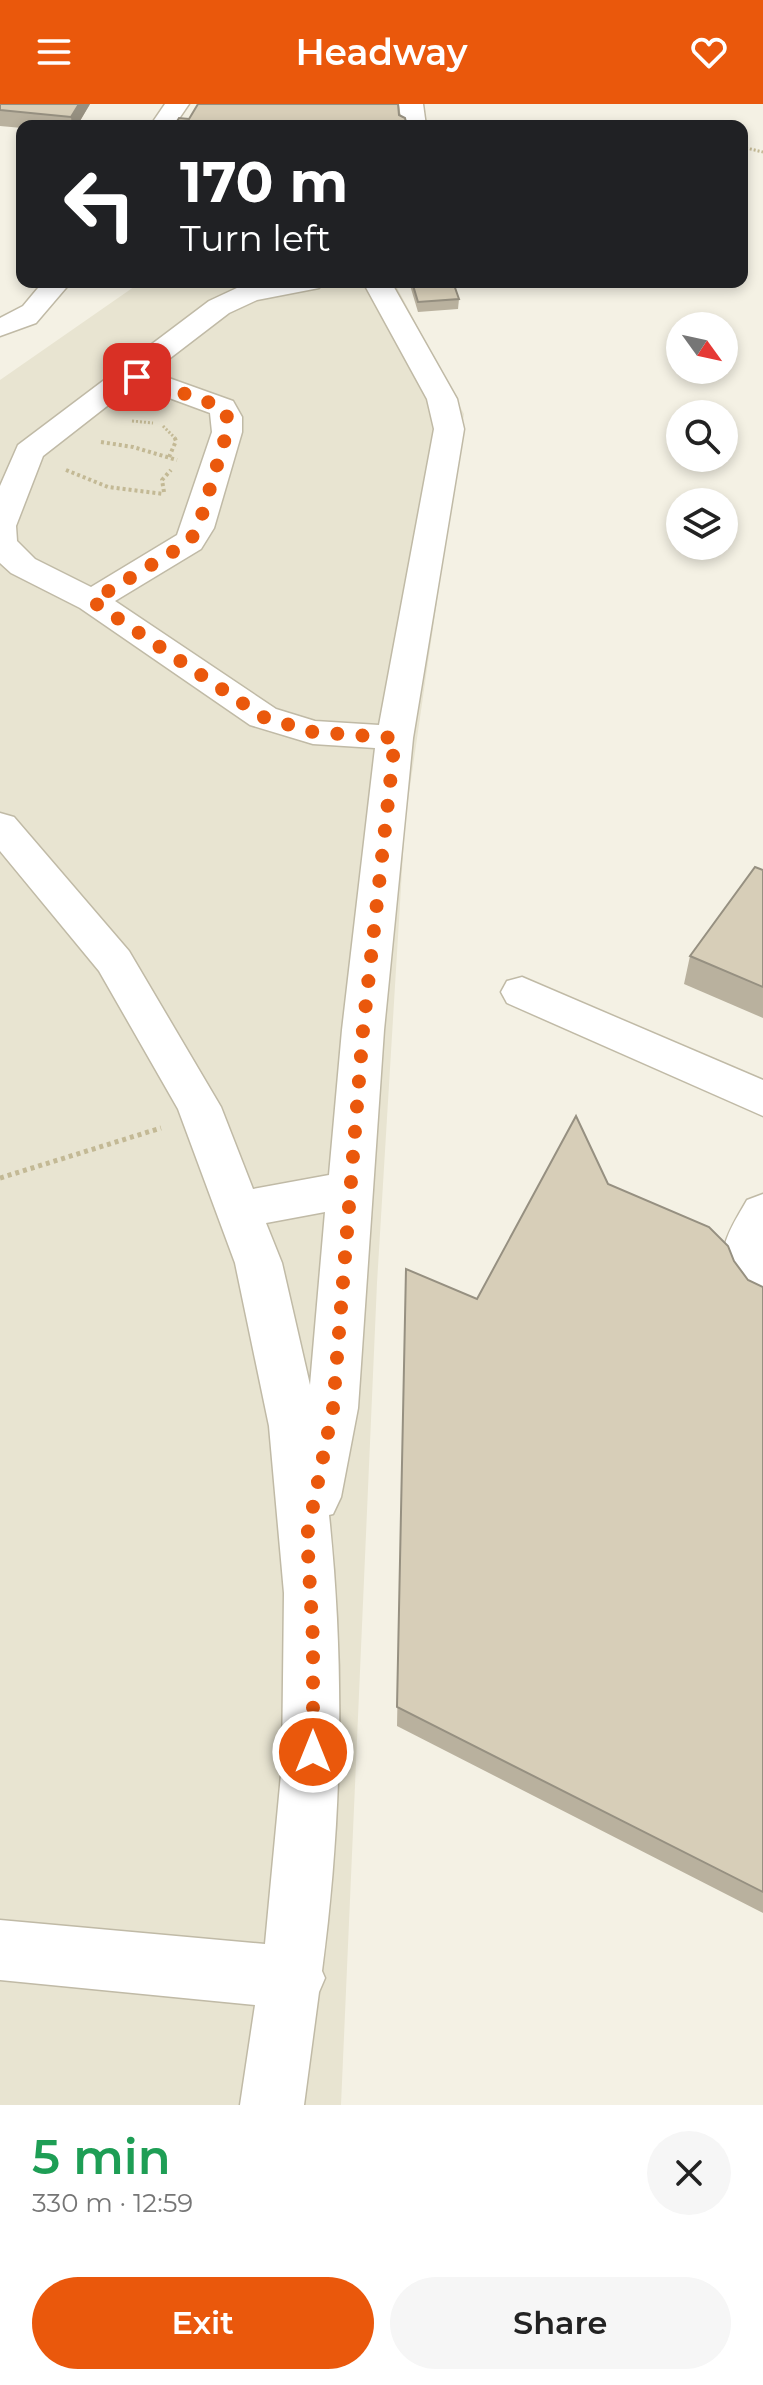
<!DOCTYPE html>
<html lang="en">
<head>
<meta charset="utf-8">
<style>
	:root { --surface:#fff; --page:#f6f6f6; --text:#222; --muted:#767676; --accent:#ea580c }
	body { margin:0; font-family:Montserrat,sans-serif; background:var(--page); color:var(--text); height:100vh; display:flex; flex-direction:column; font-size:30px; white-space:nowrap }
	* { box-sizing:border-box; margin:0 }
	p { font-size:26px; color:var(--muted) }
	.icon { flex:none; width:44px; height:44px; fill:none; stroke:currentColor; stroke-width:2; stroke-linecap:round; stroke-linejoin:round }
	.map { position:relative; height:2001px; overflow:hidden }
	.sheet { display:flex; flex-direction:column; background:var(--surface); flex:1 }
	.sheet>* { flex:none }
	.banner { position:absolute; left:16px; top:16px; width:732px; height:168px; border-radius:16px; box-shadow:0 4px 12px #0003; background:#202124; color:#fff; overflow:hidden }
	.needle { width:52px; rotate:123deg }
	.tools { position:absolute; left:666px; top:208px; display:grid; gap:16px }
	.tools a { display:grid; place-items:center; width:72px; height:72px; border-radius:50%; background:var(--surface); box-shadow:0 4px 12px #0003; font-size:40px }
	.pin { position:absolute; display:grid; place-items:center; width:68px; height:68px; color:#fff; margin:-34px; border-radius:16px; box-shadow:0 4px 12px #0006 }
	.me { position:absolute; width:88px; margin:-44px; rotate:0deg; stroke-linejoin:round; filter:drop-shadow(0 0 6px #0008) }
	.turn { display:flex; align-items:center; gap:28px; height:168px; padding:0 32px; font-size:36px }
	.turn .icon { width:104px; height:104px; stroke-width:2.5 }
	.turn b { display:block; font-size:56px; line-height:68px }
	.round { display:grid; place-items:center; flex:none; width:84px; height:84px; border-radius:42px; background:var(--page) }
	.head { display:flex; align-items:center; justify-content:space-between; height:136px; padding:0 32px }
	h1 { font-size:48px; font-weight:600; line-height:60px; color:#1e9e55 }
	.button { display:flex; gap:16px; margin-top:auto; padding:16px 32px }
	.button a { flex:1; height:92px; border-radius:48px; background:var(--accent); color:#fff; font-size:32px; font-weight:600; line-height:92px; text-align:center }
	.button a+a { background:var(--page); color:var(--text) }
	header { display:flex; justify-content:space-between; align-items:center; height:104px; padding:0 32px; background:var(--accent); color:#fff; font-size:36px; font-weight:600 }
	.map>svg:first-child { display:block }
	.residential { fill:#e8e4d1 }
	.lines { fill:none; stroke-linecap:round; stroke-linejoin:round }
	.minor-casing { stroke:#c0baa6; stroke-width:3 }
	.path-far2 { stroke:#c3b995; stroke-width:3; stroke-dasharray:2 2; stroke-linecap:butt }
	.path-far1 { stroke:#c3b995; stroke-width:4; stroke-dasharray:3 3; stroke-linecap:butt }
	.path { stroke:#c3b995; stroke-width:5; stroke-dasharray:4 4; stroke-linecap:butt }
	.minor { fill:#fff; fill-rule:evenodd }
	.wall { fill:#b9b19e }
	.shaded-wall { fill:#969081 }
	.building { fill:#d7ceb8; stroke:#969081; stroke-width:2 }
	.route { stroke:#ea580c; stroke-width:14; stroke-dasharray:0 25.2 }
</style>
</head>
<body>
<header><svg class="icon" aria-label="menu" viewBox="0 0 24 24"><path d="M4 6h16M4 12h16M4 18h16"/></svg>Headway<svg class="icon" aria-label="heart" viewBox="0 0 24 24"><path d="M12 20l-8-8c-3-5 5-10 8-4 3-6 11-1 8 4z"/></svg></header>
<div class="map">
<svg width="763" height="2001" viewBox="0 0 763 2001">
	<rect width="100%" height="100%" fill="#f4f1e4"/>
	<path class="residential" d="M141,178H394L464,310L405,717L377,1179L341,2001H0V276Z"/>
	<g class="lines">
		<defs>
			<g id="minor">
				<path d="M165,0H189L174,22H150Z"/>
				<path d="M399,0H423L426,22H402Z"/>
				<path d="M43,178H71L36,219L0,232V214L23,202Z"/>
				<path d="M264,178H323L319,184L257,196L229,209L152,268L233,297L242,313V328L214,424L201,445L115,497L276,605L315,617L379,621L434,325L427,295L363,178H391L457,295L464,325L413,634L384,926L358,1304L341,1393L333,1410L329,1411C345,1562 342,1717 322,1867L325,1874L319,1888L304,2001H240L255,1901L0,1876V1816L265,1840L282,1660L284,1489L269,1322L235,1159L178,1005L99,867L0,747V709L14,713L129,847L221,1003L253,1085L329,1071L342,926L375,644L313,640L250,621L80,504L11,469L0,459V382L18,341L209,197L239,183ZM134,281L210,309L212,328L177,431L91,483L35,455L17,437L16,422L43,352ZM325,1108L310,1281L282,1159L266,1119Z"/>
				<path d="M522,873L763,976V1012L507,899L501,888L507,877Z"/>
				<path d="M763,1090V1209C746,1203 739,1196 730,1180C713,1148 731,1124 747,1096Z"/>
			</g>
		</defs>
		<use href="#minor" class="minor-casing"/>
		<g class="path-far2">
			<path d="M563,22L584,19L636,22"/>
			<path d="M742,43L763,48"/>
			<path d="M132,317L153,319"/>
			<path d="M163,322L175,334"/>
		</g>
		<g class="path-far1">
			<path d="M101,338L133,343L177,356"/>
			<path d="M169,353L176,337L174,332"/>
			<path d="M66,366L108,383L164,390"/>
			<path d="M164,388L162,376L171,366"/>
		</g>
		<path class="path" d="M0,1074L161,1024"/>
		<use href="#minor" class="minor"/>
	</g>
	<g class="wall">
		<path d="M0,0H90L77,22H22V24L0,22Z"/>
		<path d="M409,178H453L459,195L458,205L418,208Z"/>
		<path d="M763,766V914L684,880L690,852Z"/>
		<path d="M608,1080L734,1157L748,1176L763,1183V1809L397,1622L406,1165L477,1195Z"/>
	</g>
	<path class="shaded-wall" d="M79,0H90L77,22H72L71,13Z"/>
	<g class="building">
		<path d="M0,0H79L71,13L0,6Z"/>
		<path d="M198,0H398L399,11L405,14L407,22H174L179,14L189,15Z"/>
		<path d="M412,178H453L459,195L418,198Z"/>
		<path d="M755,763L763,766V883L690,852Z"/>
		<path d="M576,1012L608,1080L709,1123L728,1142L734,1157L748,1176L763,1183V1788L397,1603L406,1165L477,1195Z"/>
	</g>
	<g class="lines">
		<path class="route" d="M137,273L222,303L227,313V328L198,424L189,438L92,497L263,613L313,628L395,634L363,926L333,1304L307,1432L313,1535V1648"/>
	</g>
</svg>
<div class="tools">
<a><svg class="needle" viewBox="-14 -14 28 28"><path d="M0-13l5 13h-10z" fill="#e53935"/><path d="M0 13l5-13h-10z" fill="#767676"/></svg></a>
<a><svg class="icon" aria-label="search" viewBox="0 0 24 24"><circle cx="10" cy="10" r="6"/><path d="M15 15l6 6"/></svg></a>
<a><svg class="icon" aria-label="layers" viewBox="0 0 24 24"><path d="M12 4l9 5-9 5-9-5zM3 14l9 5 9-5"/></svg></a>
</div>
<div class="pin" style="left:137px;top:273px;background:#d93025"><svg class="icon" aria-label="arrive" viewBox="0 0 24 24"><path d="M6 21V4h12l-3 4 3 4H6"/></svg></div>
<svg class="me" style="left:313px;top:1648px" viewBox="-20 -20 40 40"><circle r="17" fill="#ea580c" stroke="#fff" stroke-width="3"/><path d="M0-11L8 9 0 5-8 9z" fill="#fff"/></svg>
<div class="banner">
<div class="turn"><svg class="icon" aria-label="left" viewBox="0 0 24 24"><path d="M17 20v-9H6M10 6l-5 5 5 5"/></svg><div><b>170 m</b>Turn left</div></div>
</div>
</div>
<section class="sheet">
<div class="head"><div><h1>5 min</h1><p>330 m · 12:59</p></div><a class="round"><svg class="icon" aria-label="close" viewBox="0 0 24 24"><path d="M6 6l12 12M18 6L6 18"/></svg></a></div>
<div class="button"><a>Exit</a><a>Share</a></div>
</section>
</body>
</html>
